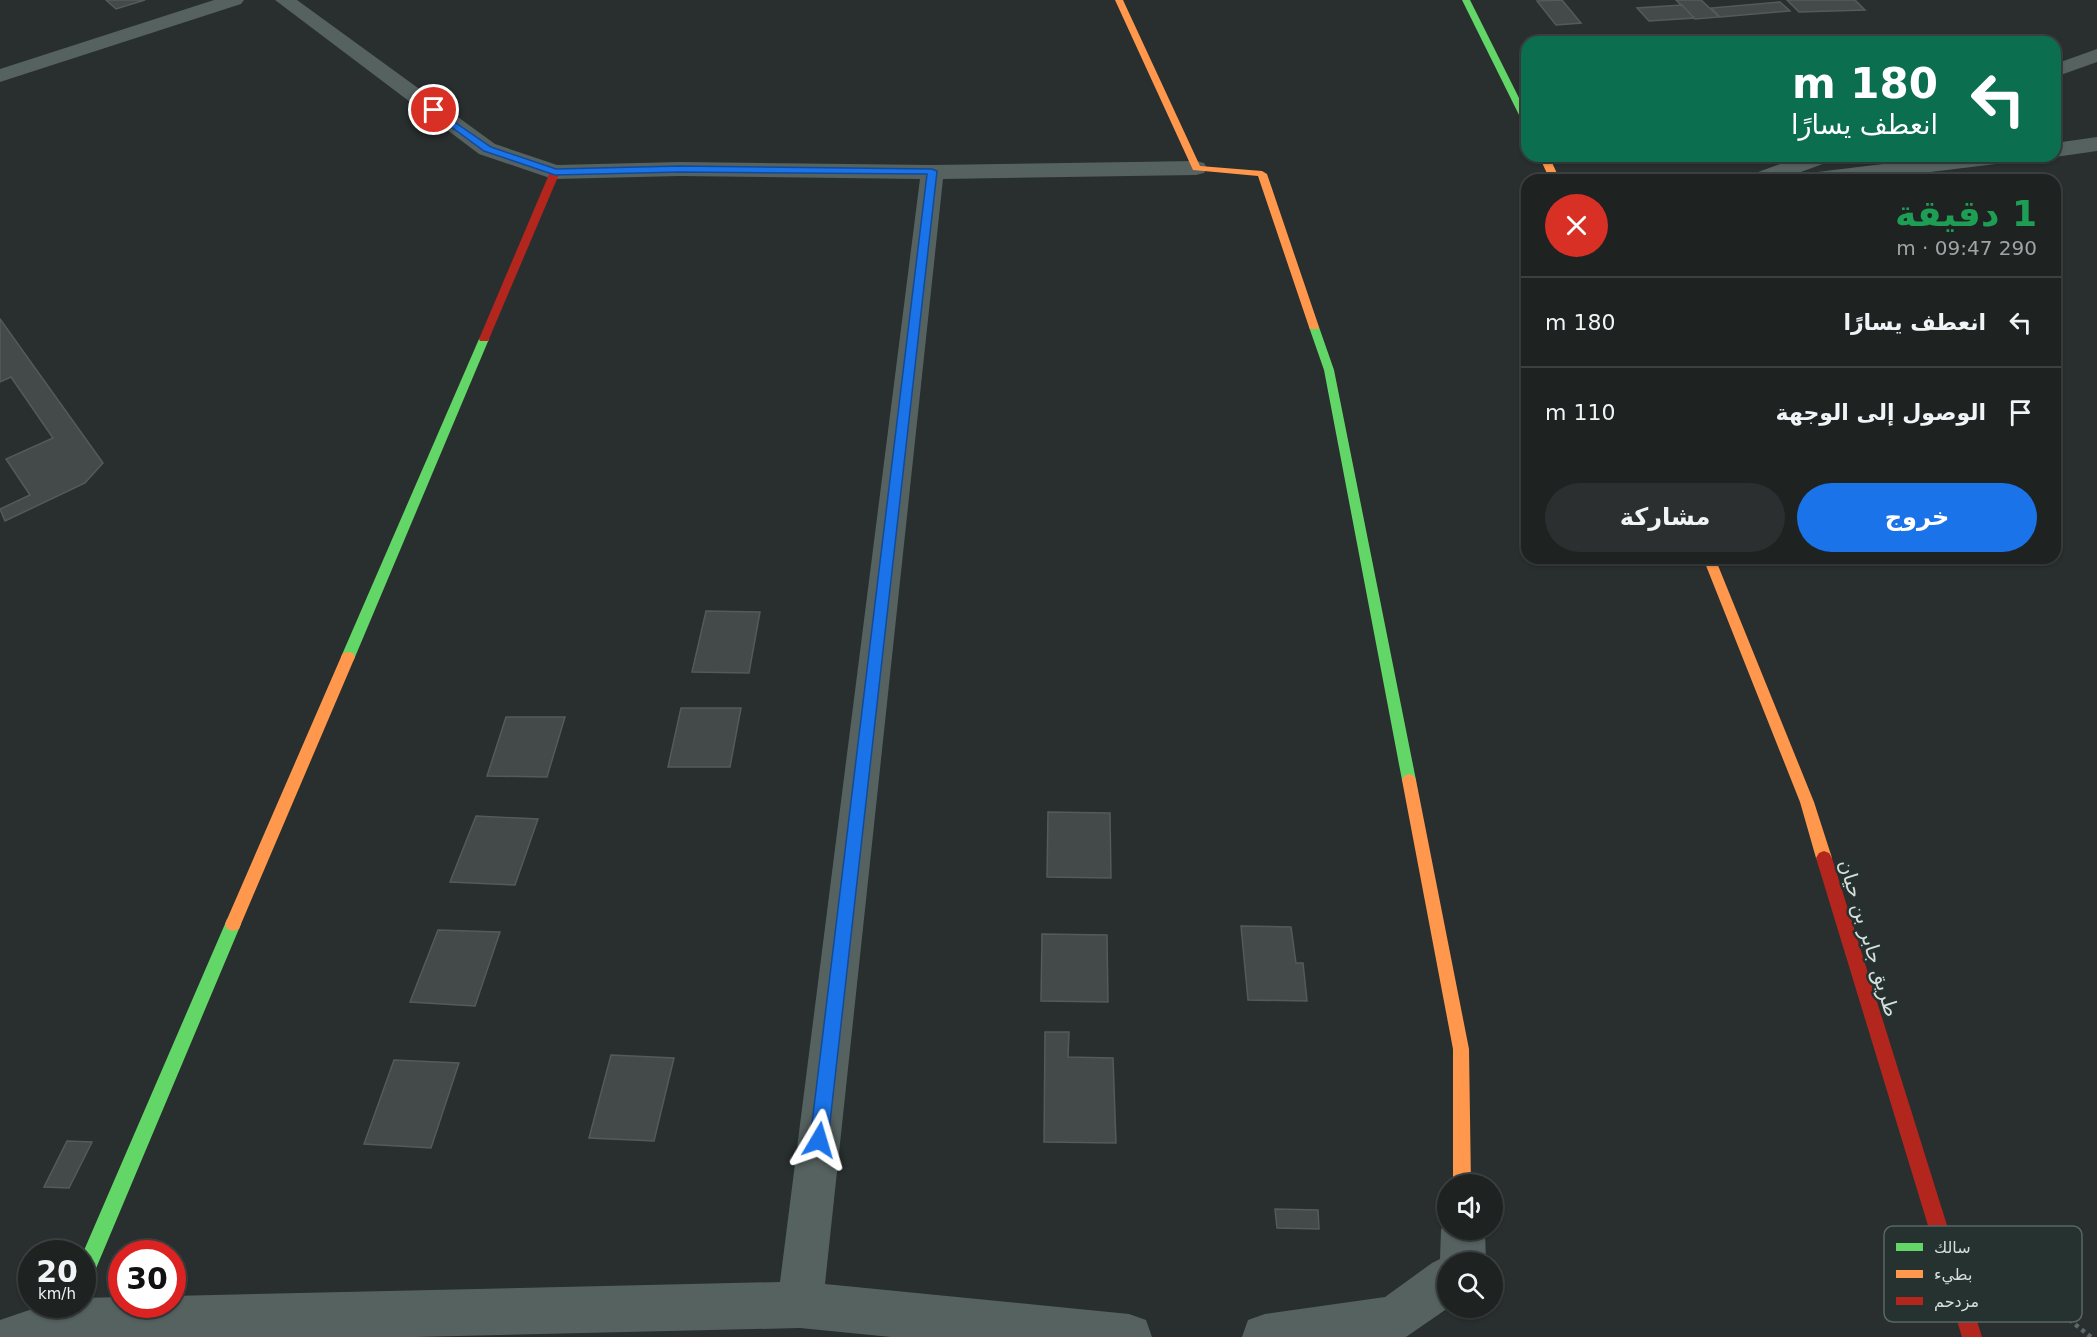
<!DOCTYPE html>
<html lang="ar">
<head>
<meta charset="utf-8">
<style>
	:root { --surface:#1e2322; --page:#2b2f2f; --text:#f1f3f6; --muted:#a1a4a5; --line:#3c4040; --accent:#1a73e8 }
	body { margin:0; font-family:"DejaVu Sans","Noto Sans Arabic",sans-serif; background:var(--page); color:var(--text); direction:rtl; height:100vh; display:flex; flex-direction:column; font-size:22px; white-space:nowrap }
	* { box-sizing:border-box; margin:0 }
	p { font-size:20px; color:var(--muted) }
	.icon { flex:none; width:33px; height:33px; fill:none; stroke:currentColor; stroke-width:2; stroke-linecap:round; stroke-linejoin:round }
	.map { position:relative; flex:1; overflow:hidden; direction:ltr }
	.side { position:absolute; left:1521px; top:174px; width:540px; height:390px; display:flex; flex-direction:column; background:var(--surface); border-radius:18px; box-shadow:0 2px 4px #0004,0 0 0 2px var(--line); direction:rtl }
	.side>* { flex:none }
	.hud { position:absolute; left:1521px; top:36px; width:540px; height:126px; border-radius:18px; box-shadow:0 2px 4px #0004,0 0 0 2px var(--line); direction:rtl; background:#0b6e4f; color:#fff; overflow:hidden }
	.buttons { position:absolute; left:1437px; top:1174px; display:grid; gap:12px }
	.buttons a { display:grid; place-items:center; width:66px; height:66px; border-radius:50%; background:var(--surface); box-shadow:0 2px 4px #0004,0 0 0 2px var(--line); font-size:30px }
	.speed { position:absolute; left:18px; top:1240px; display:flex; gap:12px; font-size:30px; font-weight:700; text-align:center }
	.speed>* { display:grid; place-content:center; width:78px; height:78px; border-radius:50%; background:var(--surface); box-shadow:0 2px 4px #0004,0 0 0 2px var(--line); line-height:1 }
	.speed small { font-size:15px; font-weight:400 }
	.speed .limit { border:9px solid #d22; background:#fff; color:#111 }
	.pin { position:absolute; display:grid; place-items:center; width:51px; height:51px; color:#fff; margin:-26px; border:3px solid #fff; border-radius:50%; box-shadow:0 2px 6px #0007 }
	.me { position:absolute; width:66px; margin:-33px; rotate:7deg; stroke-linejoin:round; filter:drop-shadow(0 0 4px #0008) }
	.turn { display:flex; align-items:center; gap:21px; height:126px; padding:0 24px; font-size:27px }
	.turn .icon { width:78px; height:78px; stroke-width:2.5 }
	.turn b { display:block; font-size:42px; line-height:51px }
	.round { display:grid; place-items:center; flex:none; width:63px; height:63px; border-radius:32px; background:var(--page) }
	.summary { display:flex; align-items:center; justify-content:space-between; height:102px; padding:0 24px }
	h1 { font-size:36px; font-weight:600; line-height:45px; color:#1e9e55 }
	.action { display:flex; gap:12px; margin-top:auto; padding:12px 24px }
	.action a { flex:1; height:69px; border-radius:36px; background:var(--accent); color:#fff; font-size:24px; font-weight:600; line-height:69px; text-align:center }
	.action a+a { background:var(--page); color:var(--text) }
	ul { padding:0; list-style:none }
	li { display:flex; align-items:center; gap:18px; height:90px; padding:0 24px; border-top:2px solid var(--line) }
	li div { flex:1 }
	li b { display:block; font-size:22px }
	li em { font-style:normal }
	.map>svg:first-child { display:block }
	.building { fill:#444a49; stroke:#555a59; stroke-width:1.5 }
	.lines { fill:none; stroke-linecap:round; stroke-linejoin:round }
	.path { stroke:#5e6765; stroke-width:4.5; stroke-dasharray:4 4; stroke-linecap:butt }
	.street { fill:#566260; fill-rule:evenodd }
	.fast { fill:#63d668; fill-rule:evenodd }
	.slow { fill:#ff974d; fill-rule:evenodd }
	.jam { fill:#b3261e; fill-rule:evenodd }
	.route { fill:#1a73e8; stroke:#114b97; stroke-width:1.5 }
	.labels { text-anchor:middle; dominant-baseline:central; stroke-width:5; stroke-linejoin:round; paint-order:stroke }
	.street-label { font-size:20px; fill:#d6dedc; stroke:#25322f }
	.key { fill:#25322f; stroke:#5a6663; stroke-width:1.5 }
	.key-label { font-size:16px; fill:#d6dedc }
</style>
</head>
<body>
<div class="map">
<svg width="2097" height="1337" viewBox="0 0 2097 1337">
	<rect width="100%" height="100%" fill="#282f2e"/>
	<g class="building">
		<path d="M106,0H145L116,9Z"/>
		<path d="M1562,0L1581,23L1556,25L1537,1Z"/>
		<path d="M1676,0H1701L1719,17L1695,19Z"/>
		<path d="M1787,0H1855L1865,10L1799,12Z"/>
		<path d="M1780,2L1790,11L1720,17L1711,8Z"/>
		<path d="M1682,5L1694,18L1649,21L1637,8Z"/>
		<path d="M0,319L103,463L85,483L5,521L0,509L30,495L6,459L53,438L11,377L0,382Z"/>
		<path d="M706,611L760,612L749,673L692,672Z"/>
		<path d="M681,708H741L730,767H668Z"/>
		<path d="M506,717H565L547,777L487,776Z"/>
		<path d="M1048,812L1110,813L1111,878L1047,877Z"/>
		<path d="M476,816L538,819L515,885L450,882Z"/>
		<path d="M1241,926L1291,927L1296,963H1303L1307,1001L1248,1000Z"/>
		<path d="M438,930L500,932L475,1006L410,1002Z"/>
		<path d="M1042,934L1107,935L1108,1002L1041,1001Z"/>
		<path d="M1045,1032H1069L1068,1057L1113,1058L1116,1143L1044,1142Z"/>
		<path d="M611,1055L674,1058L654,1141L589,1138Z"/>
		<path d="M394,1060L459,1063L431,1148L364,1144Z"/>
		<path d="M67,1141L92,1142L69,1188L44,1187Z"/>
		<path d="M1275,1209L1318,1210L1319,1229L1277,1228Z"/>
	</g>
	<g class="lines">
		<path class="path" d="M2000,1265L2091,1337"/>
		<g class="street">
			<path d="M214,0H244L241,4L0,82V69Z"/>
			<path d="M275,0H297L495,144L557,165L680,162L932,165L1196,161L1204,163L1207,168L1204,173L1196,175L943,179L825,1284L1129,1314L1146,1320L1152,1337H891L800,1328L415,1337H0V1320L44,1305H82V1298L122,1297V1305H172V1296L780,1282L920,179L680,176L555,179L547,177L479,154Z"/>
			<path d="M2097,49V62L2055,77V64Z"/>
			<path d="M2097,137V151L2055,157L2052,156H2055V143Z"/>
			<path d="M1802,156H1834L1831,161L1779,180H1747L1750,175Z"/>
			<path d="M1949,156H2015L2012,161L2004,163L1865,180H1798L1801,175L1809,173Z"/>
			<path d="M1447,1214L1448,1230H1485L1486,1263H1448V1308L1406,1337H1242L1248,1320L1265,1314L1385,1297L1432,1263L1440,1259L1441,1230Z"/>
		</g>
		<g class="fast">
			<path d="M1462,0H1470L1527,114V126L1523,123Z"/>
			<path d="M1314,324L1319,327L1334,370L1416,780L1414,784L1409,786L1404,784L1402,780L1324,370L1309,327Z"/>
			<path d="M484,336L489,339L355,657L353,661H343L341,657L479,339Z"/>
			<path d="M233,917L239,919L241,924L89,1285L82,1287V1255L225,924L227,919Z"/>
		</g>
		<g class="slow">
			<path d="M1115,0H1123L1200,166L1262,171L1267,174L1319,327L1318,329H1310L1309,327L1258,176L1193,170Z"/>
			<path d="M1539,156H1549L1560,180H1550Z"/>
			<path d="M1703,558H1715L1814,802L1832,858L1829,863L1824,865L1819,863L1816,858L1800,802Z"/>
			<path d="M348,652L353,653L355,657L241,924L239,929L233,931L227,929L225,924L341,657L343,653Z"/>
			<path d="M1409,774L1414,776L1416,780L1469,1049L1471,1185H1453V1049L1402,780L1404,776Z"/>
		</g>
		<g class="jam">
			<path d="M555,169L560,172L489,339L488,341H480L479,339L550,172Z"/>
			<path d="M1824,851L1829,853L1832,858L1982,1337H1962L1816,858L1819,853Z"/>
		</g>
	</g>
	<path class="route" d="M434,108L491,147L556,169L680,166L932,169L937,171L828,1140L825,1146L819,1149L813,1146L810,1140L927,174L680,172L555,175L484,151L431,112L429,110Z"/>
	<g class="labels">
		<g class="street-label">
			<text transform="translate(1869 938) rotate(73)">طريق جابر بن حيان</text>
		</g>
	</g>
	<rect x="1884" y="1226" width="198" height="96" rx="9" class="key"/>
	<rect x="1896" y="1243" width="27" height="8" fill="#63d668"/>
	<rect x="1896" y="1270" width="27" height="8" fill="#ff974d"/>
	<rect x="1896" y="1297" width="27" height="8" fill="#b3261e"/>
	<g class="key-label">
		<text x="1934" y="1253">سالك</text>
		<text x="1934" y="1280">بطيء</text>
		<text x="1934" y="1307">مزدحم</text>
	</g>
</svg>
<div class="buttons">
<a><svg class="icon" aria-label="sound" viewBox="0 0 24 24"><path d="M4 9h4l5-4v14l-5-4H4zM17 9q2 3 0 6"/></svg></a>
<a><svg class="icon" aria-label="search" viewBox="0 0 24 24"><circle cx="10" cy="10" r="6"/><path d="M15 15l6 6"/></svg></a>
</div>
<div class="speed"><div>20<small>km/h</small></div><div class="limit">30</div></div>
<div class="pin" style="left:434px;top:110px;background:#d93025"><svg class="icon" aria-label="arrive" viewBox="0 0 24 24"><path d="M6 21V4h12l-3 4 3 4H6"/></svg></div>
<svg class="me" style="left:819px;top:1140px" viewBox="-20 -20 40 40"><path d="M0-17L14 15 0 8-14 15z" fill="#1a73e8" stroke="#fff" stroke-width="4"/></svg>
<div class="hud">
<div class="turn"><svg class="icon" aria-label="left" viewBox="0 0 24 24"><path d="M17 20v-9H6M10 6l-5 5 5 5"/></svg><div><b>180 m</b>انعطف يسارًا</div></div>
</div>
<section class="side">
<div class="summary"><div><h1>1 دقيقة</h1><p>290 m · 09:47</p></div><a class="round" style="background:#d93025;color:#fff"><svg class="icon" aria-label="close" viewBox="0 0 24 24"><path d="M6 6l12 12M18 6L6 18"/></svg></a></div>
<ul>
<li><svg class="icon" aria-label="left" viewBox="0 0 24 24"><path d="M17 20v-9H6M10 6l-5 5 5 5"/></svg><div><b>انعطف يسارًا</b></div><em>180 m</em></li>
<li><svg class="icon" aria-label="arrive" viewBox="0 0 24 24"><path d="M6 21V4h12l-3 4 3 4H6"/></svg><div><b>الوصول إلى الوجهة</b></div><em>110 m</em></li>
</ul>
<div class="action"><a>خروج</a><a>مشاركة</a></div>
</section>
</div>
</body>
</html>
